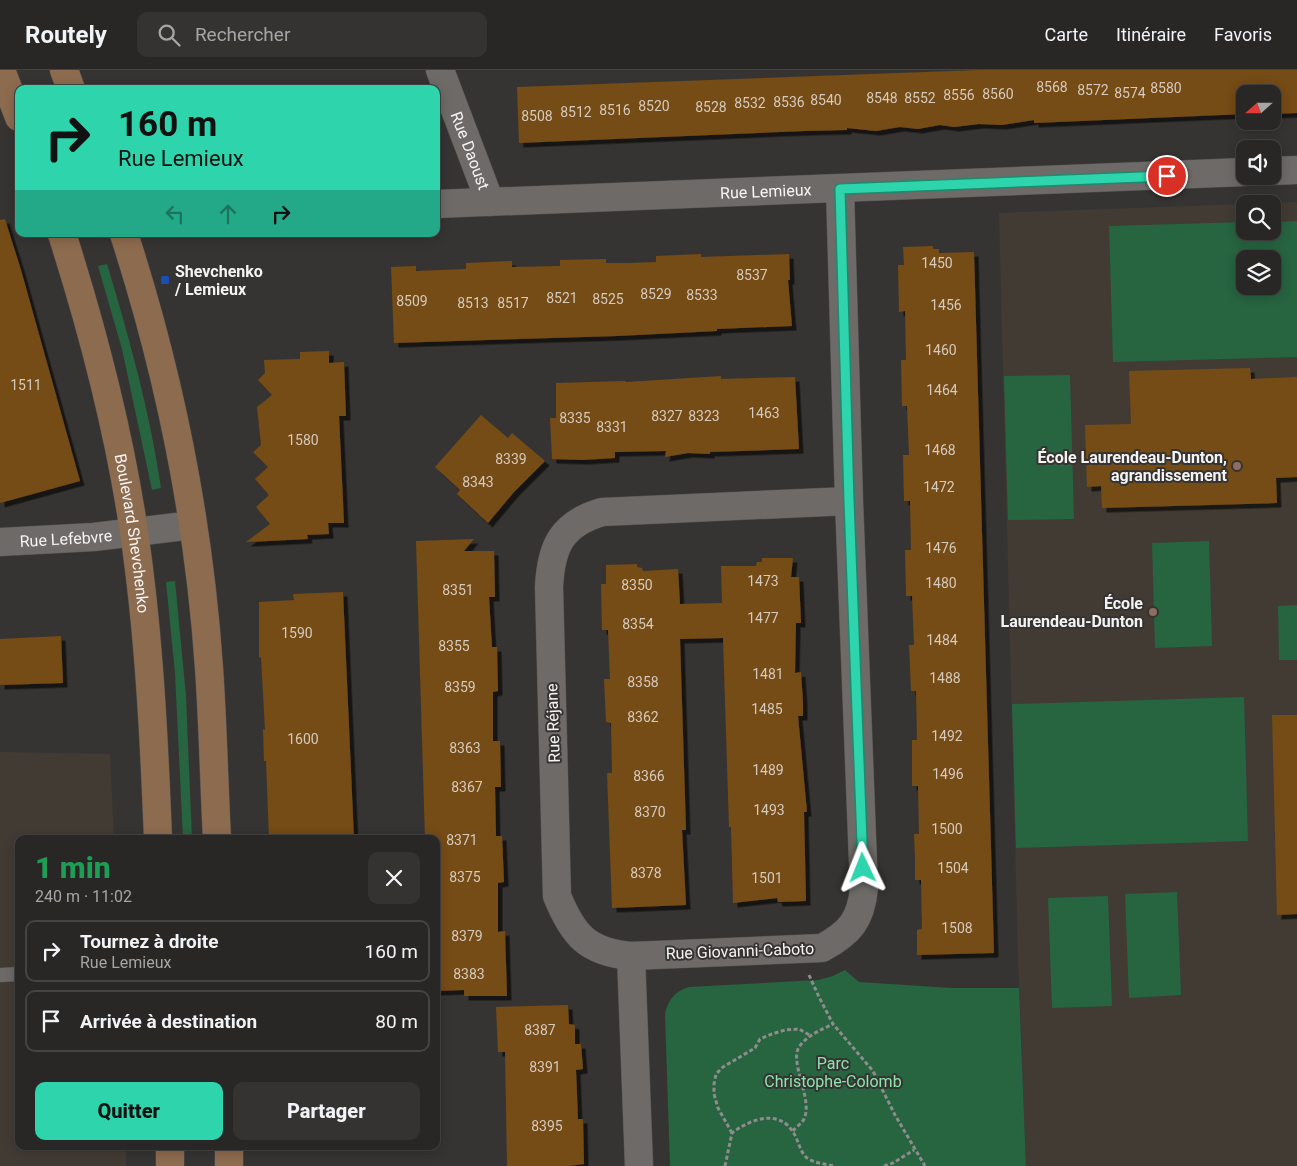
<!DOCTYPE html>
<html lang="fr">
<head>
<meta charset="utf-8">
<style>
	:root { --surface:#282726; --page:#343332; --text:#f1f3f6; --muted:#a5a5a7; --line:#444443; --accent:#2ed4ab }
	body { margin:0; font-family:Roboto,sans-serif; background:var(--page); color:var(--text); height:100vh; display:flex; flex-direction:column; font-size:19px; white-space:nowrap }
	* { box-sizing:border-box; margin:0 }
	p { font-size:16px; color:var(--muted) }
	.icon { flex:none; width:28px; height:28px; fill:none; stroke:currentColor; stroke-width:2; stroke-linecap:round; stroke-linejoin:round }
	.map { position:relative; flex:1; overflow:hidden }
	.drawer { position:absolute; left:15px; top:765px; width:425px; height:315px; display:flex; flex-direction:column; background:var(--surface); border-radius:10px; box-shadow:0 2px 12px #0003,0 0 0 1px var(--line) }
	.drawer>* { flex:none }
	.hud { position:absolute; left:15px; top:15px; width:425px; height:152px; border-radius:10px; box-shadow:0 2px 12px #0003,0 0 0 1px var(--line); background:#2ed4ab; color:#111; overflow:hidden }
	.needle { width:32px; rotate:249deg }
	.tools { position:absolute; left:1236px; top:15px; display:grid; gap:10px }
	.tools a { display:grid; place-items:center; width:45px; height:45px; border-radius:10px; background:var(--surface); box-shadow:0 2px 12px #0003,0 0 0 1px var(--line); font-size:25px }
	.pin { position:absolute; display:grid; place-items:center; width:42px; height:42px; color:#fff; margin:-21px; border:2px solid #fff; border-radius:50%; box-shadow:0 1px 5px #0007 }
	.me { position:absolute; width:55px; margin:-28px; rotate:358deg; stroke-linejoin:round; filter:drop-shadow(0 0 4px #0008) }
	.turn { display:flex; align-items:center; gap:18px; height:105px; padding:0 20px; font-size:22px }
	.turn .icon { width:65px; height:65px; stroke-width:2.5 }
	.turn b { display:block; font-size:35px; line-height:42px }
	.lanes { display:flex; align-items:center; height:48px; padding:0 20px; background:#0003; justify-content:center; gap:25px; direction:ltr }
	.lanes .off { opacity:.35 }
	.round { display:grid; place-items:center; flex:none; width:52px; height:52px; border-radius:10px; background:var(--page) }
	.head { display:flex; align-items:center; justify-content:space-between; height:85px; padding:0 20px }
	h1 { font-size:30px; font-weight:800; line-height:38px; color:#1e9e55 }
	.cta { display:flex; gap:10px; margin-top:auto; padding:10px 20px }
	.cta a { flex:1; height:58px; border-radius:10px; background:var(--accent); color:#111; font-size:20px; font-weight:800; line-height:58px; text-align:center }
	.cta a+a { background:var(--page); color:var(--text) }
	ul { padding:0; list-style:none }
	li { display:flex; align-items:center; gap:15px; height:62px; margin:0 10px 8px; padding:0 10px; border:2px solid var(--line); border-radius:10px }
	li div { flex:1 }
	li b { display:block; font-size:19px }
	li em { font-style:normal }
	header { display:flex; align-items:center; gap:30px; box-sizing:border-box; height:70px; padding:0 25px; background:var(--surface); border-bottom:1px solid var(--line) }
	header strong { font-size:24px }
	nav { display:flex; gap:28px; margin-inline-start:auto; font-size:18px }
	.search { width:350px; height:45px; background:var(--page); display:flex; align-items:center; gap:12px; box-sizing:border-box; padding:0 18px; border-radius:10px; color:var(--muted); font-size:19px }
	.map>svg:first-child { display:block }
	.built { fill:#413b34; fill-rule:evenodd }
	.green { fill:#276440; fill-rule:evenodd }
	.building { fill:#754b15; filter:url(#shadow) }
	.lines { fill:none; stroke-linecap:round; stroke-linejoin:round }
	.lane-casing { stroke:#51504e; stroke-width:15 }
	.street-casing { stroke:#51504e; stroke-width:29 }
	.secondary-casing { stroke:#51504e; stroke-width:29 }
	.path { stroke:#8f8d8c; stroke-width:3; stroke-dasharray:4 2.5; stroke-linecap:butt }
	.lane { stroke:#6d6a68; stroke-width:14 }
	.street { stroke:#6d6a68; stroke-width:28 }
	.secondary { stroke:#8d6b4f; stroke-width:28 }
	.route-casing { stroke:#1e8a6f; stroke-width:12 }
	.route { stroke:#2ed4ab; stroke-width:9 }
	.transit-dot { fill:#1a4fb4; stroke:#363432; stroke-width:2 }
	.education-dot { fill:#8d6e63; stroke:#363432; stroke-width:2 }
	.labels { text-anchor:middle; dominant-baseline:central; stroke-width:4; stroke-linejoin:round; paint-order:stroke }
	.number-label { font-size:14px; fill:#d5cabc }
	.street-label { font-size:16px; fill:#f5f4f3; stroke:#363432 }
	.poi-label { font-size:16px; font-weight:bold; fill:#f5f4f3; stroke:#363432; text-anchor:end }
	.park-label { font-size:16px; fill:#8be4ab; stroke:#363432 }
</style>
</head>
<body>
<header>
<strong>Routely</strong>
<div class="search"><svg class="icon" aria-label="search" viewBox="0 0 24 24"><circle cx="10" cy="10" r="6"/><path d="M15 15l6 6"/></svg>Rechercher</div>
<nav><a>Carte</a><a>Itinéraire</a><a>Favoris</a></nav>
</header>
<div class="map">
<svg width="1297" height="1096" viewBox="0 0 1297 1096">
	<defs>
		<filter id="shadow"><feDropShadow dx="4.5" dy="4.5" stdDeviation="0" flood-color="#0009"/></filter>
	</defs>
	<rect width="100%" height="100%" fill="#363432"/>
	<g class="built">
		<path d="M1297,132V1096H1026L1018,888L999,143ZM1245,134H1272V161H1245ZM1245,189H1272V216H1245Z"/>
		<path d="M0,682L110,684L114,769H19V1076H126V1096H0Z"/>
	</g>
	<g class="green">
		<path d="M1297,151V287L1113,292L1109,156L1245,152V161H1272L1273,152ZM1245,189H1272V216H1245Z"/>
		<path d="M107,194C129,267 150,342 161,418L152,420L122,279L98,196Z"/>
		<path d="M1070,305L1074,449L1008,450L1004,306Z"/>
		<path d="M1209,471L1212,576L1155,578L1152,473Z"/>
		<path d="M175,511L186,626L192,769H183L175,603L166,512Z"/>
		<path d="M1297,535V590H1279L1278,536Z"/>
		<path d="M1244,627L1248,771L1016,778L1012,634Z"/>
		<path d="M1177,822L1181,925L1129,928L1125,824Z"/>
		<path d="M1108,826L1112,936L1052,938L1048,828Z"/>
		<path d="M845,900L859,912L952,918H1019L1026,1096H670L665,944C668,930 675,921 689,917L818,910L833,906Z"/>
	</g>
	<g class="building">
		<path d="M979,0H1297V43L1272,44V24H1245V44L1034,53V50L1002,55L979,54L954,57L940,55L918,59L900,57L876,61L847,58V60L804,61L519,73L517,17Z"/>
		<path d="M5,149L21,200L80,411L0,433V150Z"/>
		<path d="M933,176V179H939V183L974,182L994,883L917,885V860L922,859L921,810H915V788L914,764H919L918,716H912V670H917L916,621H911L909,575H914L912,526H906L905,480H911L910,431H904L903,385H909L907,336H902L901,290H906L905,241L899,242L898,195H904L903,177Z"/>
		<path d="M701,184V187L789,184L790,210H788L792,256L717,259V261L617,266L394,273L391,197L416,196V201L466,199V193L512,191V197L560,196V190L606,189V193H630L656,192V186Z"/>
		<path d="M329,281V293L344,292L346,346H339L344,453H328L329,464L307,465L308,469L246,472L270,454L256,437L269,425L255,409L268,397L253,382L261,375L257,337L272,325L258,310L265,303L264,290L300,289V282Z"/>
		<path d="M1250,298L1251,309L1297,307V407L1276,408L1277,433L1102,438L1101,416L1087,417L1085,355L1131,354L1129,301Z"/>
		<path d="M721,306V309L795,307L799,379L710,382V384L688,383L665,387L666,381L615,382V388L583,390L552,389L550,348H556V313L625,311L626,312Z"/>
		<path d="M481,345L508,368L512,363L545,391L514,422L488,453L457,424L460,420L435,397Z"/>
		<path d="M474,469L464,481H494L495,527H489L492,577H497L498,621L493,622V671H500L501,717H495L496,766H502L504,812L498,813V862L505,861L507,926H464V920L436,921V769H425L416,471Z"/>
		<path d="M762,488H793L791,507H799L801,553H796L795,603L801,602L803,632V646H798L807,742H804L806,831L778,832L777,828L733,833L731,757H729L723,568L680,569L686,760H682L686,835L612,838L607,703H612L611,653L606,652L604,609H610L608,560H602L601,514H606V495L637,494V497L642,498L643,501L678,499L680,534L722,533L721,496H756L757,492H762Z"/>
		<path d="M343,522L354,769H269L266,691H264L263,659L265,660L261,587L259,588V532L294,530L293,524Z"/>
		<path d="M61,566L63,613L0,615V569Z"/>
		<path d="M1272,645H1297V844L1277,845Z"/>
		<path d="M568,935L569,954L575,955V974H581L583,999L576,1000L578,1049H583L584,1094L569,1096H507L505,982H498L496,937Z"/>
	</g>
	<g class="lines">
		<defs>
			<path id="lane" d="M0,905L19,904"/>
			<g id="street">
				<path id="s1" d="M440,0L490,132"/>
				<path d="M1272,101L1297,100"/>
				<path d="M840,119L849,431L864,818C861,850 850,863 822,878L631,886C587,882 573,865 557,826L549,517C551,477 561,454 602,442L849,431"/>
				<path id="s2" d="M436,134L1245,102"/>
				<path id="s3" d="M0,472L94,467L193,455"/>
				<path d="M631,886L639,1096"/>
			</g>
			<g id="secondary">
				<path d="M1,0L19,47"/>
				<path d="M64,0L71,19"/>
				<path id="s4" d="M62,164C93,261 119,361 134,462C149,564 154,666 158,769"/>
				<path d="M124,164C169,303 199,452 209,598C213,655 214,712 217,769"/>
				<path d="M170,1076V1096"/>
				<path d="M229,1076V1096"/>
			</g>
		</defs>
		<use href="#lane" class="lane-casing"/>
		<use href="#street" class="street-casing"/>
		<use href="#secondary" class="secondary-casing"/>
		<g class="path">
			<path d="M809,905L819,927L833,954L873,1001L895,1045L925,1096"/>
			<path d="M793,1061C796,1057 802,1053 804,1049C813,1030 791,996 798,979C804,967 822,959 833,954"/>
			<path d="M732,1063L718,1038L714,1024V1014L716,1004L723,997L755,978L760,969L772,964L785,960L799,959L811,966"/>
			<path d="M725,1096L732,1063C749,1050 778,1038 793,1062C798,1069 799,1079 805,1086C811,1093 825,1094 834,1096"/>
			<path d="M884,1096L893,1093L914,1080"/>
		</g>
		<use href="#lane" class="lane"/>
		<use href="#street" class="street"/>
		<use href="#secondary" class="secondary"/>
	</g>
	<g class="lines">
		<defs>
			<path id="route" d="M863,798L849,431L840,119L1167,106"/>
		</defs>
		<use href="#route" class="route-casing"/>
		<use href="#route" class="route"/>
	</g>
	<rect class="transit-dot" x="160" y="205" width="10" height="10" rx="2.5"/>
	<g class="education-dot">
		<circle cx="1237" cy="396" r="5"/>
		<circle cx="1153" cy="542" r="5"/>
	</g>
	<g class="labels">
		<g class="number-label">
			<text x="1052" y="17">8568</text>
			<text x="1166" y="18">8580</text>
			<text x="1093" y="20">8572</text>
			<text x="1130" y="23">8574</text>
			<text x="998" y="24">8560</text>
			<text x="959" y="25">8556</text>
			<text x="882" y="28">8548</text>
			<text x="920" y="28">8552</text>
			<text x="826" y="30">8540</text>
			<text x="789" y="32">8536</text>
			<text x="750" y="33">8532</text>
			<text x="654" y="36">8520</text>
			<text x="711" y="37">8528</text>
			<text x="615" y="40">8516</text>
			<text x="576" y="42">8512</text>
			<text x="537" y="46">8508</text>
			<text x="937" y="193">1450</text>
			<text x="752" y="205">8537</text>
			<text x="656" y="224">8529</text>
			<text x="702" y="225">8533</text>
			<text x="562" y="228">8521</text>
			<text x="608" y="229">8525</text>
			<text x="412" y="231">8509</text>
			<text x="473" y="233">8513</text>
			<text x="513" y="233">8517</text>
			<text x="946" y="235">1456</text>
			<text x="941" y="280">1460</text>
			<text x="26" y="315">1511</text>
			<text x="942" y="320">1464</text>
			<text x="764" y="343">1463</text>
			<text x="667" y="346">8327</text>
			<text x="704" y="346">8323</text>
			<text x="575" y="348">8335</text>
			<text x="612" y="357">8331</text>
			<text x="303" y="370">1580</text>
			<text x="940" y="380">1468</text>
			<text x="511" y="389">8339</text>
			<text x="478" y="412">8343</text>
			<text x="939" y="417">1472</text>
			<text x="941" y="478">1476</text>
			<text x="763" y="511">1473</text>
			<text x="941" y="513">1480</text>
			<text x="637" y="515">8350</text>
			<text x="458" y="520">8351</text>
			<text x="763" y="548">1477</text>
			<text x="638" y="554">8354</text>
			<text x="297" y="563">1590</text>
			<text x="942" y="570">1484</text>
			<text x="454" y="576">8355</text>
			<text x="768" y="604">1481</text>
			<text x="945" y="608">1488</text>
			<text x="643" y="612">8358</text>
			<text x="460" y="617">8359</text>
			<text x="767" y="639">1485</text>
			<text x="643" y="647">8362</text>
			<text x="947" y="666">1492</text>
			<text x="303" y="669">1600</text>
			<text x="465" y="678">8363</text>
			<text x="768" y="700">1489</text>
			<text x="948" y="704">1496</text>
			<text x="649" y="706">8366</text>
			<text x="467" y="717">8367</text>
			<text x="769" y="740">1493</text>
			<text x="650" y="742">8370</text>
			<text x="947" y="759">1500</text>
			<text x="462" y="770">8371</text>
			<text x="953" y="798">1504</text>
			<text x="646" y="803">8378</text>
			<text x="465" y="807">8375</text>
			<text x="767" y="808">1501</text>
			<text x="957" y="858">1508</text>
			<text x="467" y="866">8379</text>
			<text x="469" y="904">8383</text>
			<text x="540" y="960">8387</text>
			<text x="545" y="997">8391</text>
			<text x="547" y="1056">8395</text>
		</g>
		<g class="street-label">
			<text stroke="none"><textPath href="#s1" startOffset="86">Rue Daoust</textPath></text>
			<text stroke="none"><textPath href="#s2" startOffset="330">Rue Lemieux</textPath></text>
			<text stroke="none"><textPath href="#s4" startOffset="308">Boulevard Shevchenko</textPath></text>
			<text stroke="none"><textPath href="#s3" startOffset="66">Rue Lefebvre</textPath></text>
			<text transform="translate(553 653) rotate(-92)">Rue Réjane</text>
			<text transform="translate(740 881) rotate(-2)">Rue Giovanni-Caboto</text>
		</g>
		<g class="poi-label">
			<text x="175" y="201" text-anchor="start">Shevchenko<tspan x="175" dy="18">/ Lemieux</tspan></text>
			<text x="1227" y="387">École Laurendeau-Dunton,<tspan x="1227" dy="18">agrandissement</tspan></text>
			<text x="1143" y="533">École<tspan x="1143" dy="18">Laurendeau-Dunton</tspan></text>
		</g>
		<g class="park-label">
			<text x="833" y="993">Parc<tspan x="833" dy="18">Christophe-Colomb</tspan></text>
		</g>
	</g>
</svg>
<div class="tools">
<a><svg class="needle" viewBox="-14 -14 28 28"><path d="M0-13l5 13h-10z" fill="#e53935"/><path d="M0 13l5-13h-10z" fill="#a5a5a7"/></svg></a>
<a><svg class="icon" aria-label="sound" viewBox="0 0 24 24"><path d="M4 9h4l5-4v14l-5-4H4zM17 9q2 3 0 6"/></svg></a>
<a><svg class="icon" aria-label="search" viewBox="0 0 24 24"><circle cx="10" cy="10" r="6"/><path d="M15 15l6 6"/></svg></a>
<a><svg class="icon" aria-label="layers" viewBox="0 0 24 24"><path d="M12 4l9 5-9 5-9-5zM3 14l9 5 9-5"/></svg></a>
</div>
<div class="pin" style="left:1167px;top:106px;background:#d93025"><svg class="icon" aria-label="arrive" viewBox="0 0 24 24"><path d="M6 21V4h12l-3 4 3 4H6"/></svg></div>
<svg class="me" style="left:863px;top:798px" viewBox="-20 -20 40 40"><path d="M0-17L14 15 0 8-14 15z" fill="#2ed4ab" stroke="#fff" stroke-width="4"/></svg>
<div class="hud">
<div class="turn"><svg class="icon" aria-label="right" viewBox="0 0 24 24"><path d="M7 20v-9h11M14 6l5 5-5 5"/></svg><div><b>160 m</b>Rue Lemieux</div></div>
<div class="lanes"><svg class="icon off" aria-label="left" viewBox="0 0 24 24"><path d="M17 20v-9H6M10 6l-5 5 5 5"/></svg><svg class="icon off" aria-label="ahead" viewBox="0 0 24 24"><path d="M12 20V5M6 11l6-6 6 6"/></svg><svg class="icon" aria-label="right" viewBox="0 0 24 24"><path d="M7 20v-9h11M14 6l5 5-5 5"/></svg></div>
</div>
<section class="drawer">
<div class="head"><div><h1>1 min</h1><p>240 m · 11:02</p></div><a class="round"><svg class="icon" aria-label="close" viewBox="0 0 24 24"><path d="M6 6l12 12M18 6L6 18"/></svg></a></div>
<ul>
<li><svg class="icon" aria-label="right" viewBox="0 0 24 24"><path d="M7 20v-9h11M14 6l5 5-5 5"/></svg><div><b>Tournez à droite</b><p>Rue Lemieux</p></div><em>160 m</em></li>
<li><svg class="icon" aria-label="arrive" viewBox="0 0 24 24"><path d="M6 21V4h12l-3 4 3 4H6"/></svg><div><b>Arrivée à destination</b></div><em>80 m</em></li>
</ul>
<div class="cta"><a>Quitter</a><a>Partager</a></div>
</section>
</div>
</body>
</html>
